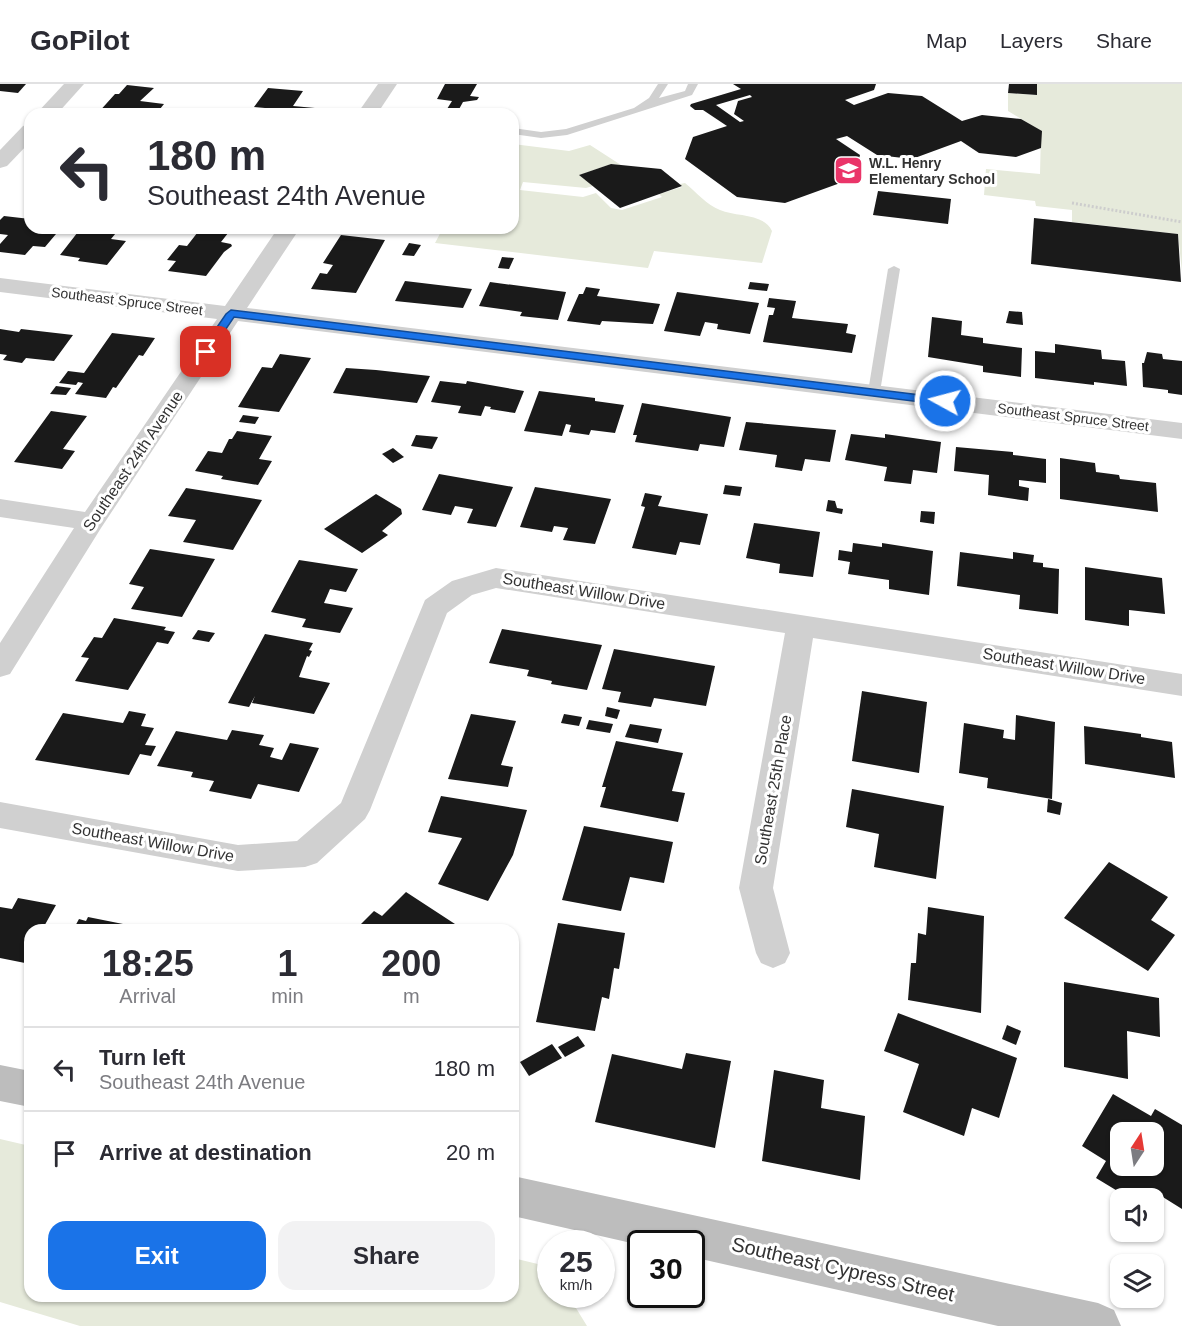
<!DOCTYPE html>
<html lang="en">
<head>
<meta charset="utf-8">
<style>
	:root { --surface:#fff; --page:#f2f2f3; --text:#2b2b33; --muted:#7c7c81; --line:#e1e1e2; --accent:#1a73e8 }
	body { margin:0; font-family:Helvetica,sans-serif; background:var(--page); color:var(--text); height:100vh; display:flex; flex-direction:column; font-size:22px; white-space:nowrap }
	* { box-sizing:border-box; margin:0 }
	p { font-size:20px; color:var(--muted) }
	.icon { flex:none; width:33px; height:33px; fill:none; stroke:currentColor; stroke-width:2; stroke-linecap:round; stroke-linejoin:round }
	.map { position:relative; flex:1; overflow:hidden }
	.panel { position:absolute; left:24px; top:840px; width:495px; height:378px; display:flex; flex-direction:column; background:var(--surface); border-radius:18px; box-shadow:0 2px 4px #0004 }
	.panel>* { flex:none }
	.guide { position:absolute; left:24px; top:24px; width:495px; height:126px; border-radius:18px; box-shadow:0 2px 4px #0004; background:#fff; color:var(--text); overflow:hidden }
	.needle { width:39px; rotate:12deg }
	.tools { position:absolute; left:1110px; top:1038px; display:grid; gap:12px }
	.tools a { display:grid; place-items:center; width:54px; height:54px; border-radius:12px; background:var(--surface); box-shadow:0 2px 4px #0004; font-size:30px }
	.speed { position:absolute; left:537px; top:1146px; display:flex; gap:12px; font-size:30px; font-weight:700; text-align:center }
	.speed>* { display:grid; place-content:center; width:78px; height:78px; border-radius:50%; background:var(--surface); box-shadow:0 2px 4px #0004; line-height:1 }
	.speed small { font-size:15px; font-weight:400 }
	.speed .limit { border:3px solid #111; border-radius:9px; background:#fff; color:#111 }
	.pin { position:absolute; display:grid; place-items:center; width:51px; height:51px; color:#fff; margin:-26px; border-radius:12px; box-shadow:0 3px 9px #0006 }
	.me { position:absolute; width:66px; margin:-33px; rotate:277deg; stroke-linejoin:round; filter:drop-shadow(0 0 4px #0008) }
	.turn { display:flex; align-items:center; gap:21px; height:126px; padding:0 24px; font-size:27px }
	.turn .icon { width:78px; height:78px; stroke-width:2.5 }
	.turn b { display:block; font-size:42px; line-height:51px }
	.eta { display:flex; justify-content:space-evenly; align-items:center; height:102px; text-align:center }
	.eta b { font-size:36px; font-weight:700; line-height:42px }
	.action { display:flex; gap:12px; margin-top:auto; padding:12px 24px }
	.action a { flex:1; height:69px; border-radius:18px; background:var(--accent); color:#fff; font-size:24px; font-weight:700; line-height:69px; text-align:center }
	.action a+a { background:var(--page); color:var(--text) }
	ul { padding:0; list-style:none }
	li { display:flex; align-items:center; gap:18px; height:84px; padding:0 24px; border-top:2px solid var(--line) }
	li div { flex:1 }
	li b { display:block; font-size:22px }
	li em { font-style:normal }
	header { display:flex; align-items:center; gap:36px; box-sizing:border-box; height:84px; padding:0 30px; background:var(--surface); border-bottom:2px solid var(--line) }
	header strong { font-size:28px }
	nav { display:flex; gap:33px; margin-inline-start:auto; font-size:21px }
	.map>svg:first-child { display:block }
	.green { fill:#e6eadb }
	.building { fill:#1a1a1a; fill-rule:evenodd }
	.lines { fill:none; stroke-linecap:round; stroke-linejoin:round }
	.path { stroke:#cdcdcd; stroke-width:3; stroke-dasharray:2 2; stroke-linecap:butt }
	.lane { fill:#d0d0d0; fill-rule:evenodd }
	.street { fill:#d0d0d0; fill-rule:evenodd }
	.secondary { fill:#bdbdbd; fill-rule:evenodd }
	.route { fill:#1a73e8; stroke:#114b97; stroke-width:1.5 }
	.labels { text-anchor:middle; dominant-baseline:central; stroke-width:6; stroke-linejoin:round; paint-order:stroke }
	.far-poi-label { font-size:14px; font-weight:bold; fill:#333; stroke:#fff; text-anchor:start }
	.far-street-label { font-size:14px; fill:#333; stroke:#fff }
	.street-label { font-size:16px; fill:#333; stroke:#fff }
	.near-street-label { font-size:20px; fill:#333; stroke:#fff }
</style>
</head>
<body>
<header>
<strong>GoPilot</strong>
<nav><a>Map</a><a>Layers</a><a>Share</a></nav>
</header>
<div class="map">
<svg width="1182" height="1242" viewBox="0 0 1182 1242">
	<rect width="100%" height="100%" fill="#fff"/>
	<g class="green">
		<path d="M1037,0H1182V188L1178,150L1072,138V126L1036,122L1035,117L984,111L986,85L1040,90L1041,47L1008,27V9L1036,11Z"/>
		<path d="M513,60L569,67L590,61L621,81L611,80L580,91L593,102L586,104L523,98L520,106L583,113L596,109L611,124L622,126L662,113L659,110L682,103L680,100L685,99C696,108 707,121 720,126C736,133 764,129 772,147L762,179L654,167L648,184L435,159L443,144H513Z"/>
		<path d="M0,1055L30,1062V1212H513V1174L550,1183V1210L568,1211L587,1242H80L0,1218Z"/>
	</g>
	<g class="building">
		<path d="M0,0H26L18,9L0,7Z"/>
		<path d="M445,0H477L470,12L479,13L477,16L463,18L458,27L447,25L452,17L437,15Z"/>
		<path d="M733,0H876L874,6L845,16L854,21L888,9L922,12L962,37L982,31L1021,35L1042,47L1041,64L1016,73L979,69L961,57L912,75L877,71L847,52L836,55L860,71L854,94L785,119L737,113L685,75L693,53L727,42L703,26H695L690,22L691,20L741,5ZM750,11L752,13L738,17L734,30L744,37L740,38L716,21Z"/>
		<path d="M1009,0H1037V11L1008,9Z"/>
		<path d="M127,1L154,4L140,17L164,20L156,30H97L115,10H119Z"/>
		<path d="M268,4L303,7L293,22L315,24L311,30H261L265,24L254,23Z"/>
		<path d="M611,80L661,85L682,102L620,124L579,91Z"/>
		<path d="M878,107L951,115L948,140L873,131Z"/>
		<path d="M4,132L30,135V144H48L44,149L56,150L45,163L33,162L25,171L0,168V160L8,151L0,150V136Z"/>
		<path d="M1034,134L1178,150L1181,198L1031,180Z"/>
		<path d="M81,144H120L111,155L126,157L107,181L78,177L80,174L60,171Z"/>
		<path d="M201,144H232L221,158L231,160L232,162L224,168L206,192L168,187L176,177L167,176L179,161L187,162Z"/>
		<path d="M341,151L385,156L356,209L311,205L320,189L327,190L333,181L323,179Z"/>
		<path d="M409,159L421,161L414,172L402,171Z"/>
		<path d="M502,173L514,174L509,185L498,184Z"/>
		<path d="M405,197L472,205L463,224L395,217Z"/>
		<path d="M490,198L566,208L558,236L520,232L522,228L479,222Z"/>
		<path d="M750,198L769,200L767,207L748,205Z"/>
		<path d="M586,203L600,205L597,212L660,220L653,240L602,237L600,241L567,237L579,210H583Z"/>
		<path d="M677,208L759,219L750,250L717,245L718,240L705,238L700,252L664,247Z"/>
		<path d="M769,214L796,217L792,234L848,240L846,249L856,251L852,269L763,258L769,231H773L775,224L767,223Z"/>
		<path d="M1009,227L1022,228L1023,241L1006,239Z"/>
		<path d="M932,233L962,237L961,251L983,254V259L1022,264L1021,293L983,288V282L928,273Z"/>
		<path d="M0,245L19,248L21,245L73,251L54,277L26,274L22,279L3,276L7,271L0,270Z"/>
		<path d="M112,249L155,254L143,272L139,271L116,304L113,303L106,314L75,310L83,299L78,298L76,301L59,299L68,287L84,289Z"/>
		<path d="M1055,260L1101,266L1102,275L1125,277L1127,302L1094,298V301L1035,294V267L1055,269Z"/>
		<path d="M1147,268L1162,270L1163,275L1182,277V311L1168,309V306L1143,303L1142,279H1144Z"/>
		<path d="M280,270L311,274L279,328L238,323L262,283L272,284Z"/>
		<path d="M346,284L376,286L430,292L417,319L333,309Z"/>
		<path d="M440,297L466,300L467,297L524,307L515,329L490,325L491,323L485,322L481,332L458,329L461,322L431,318Z"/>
		<path d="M56,302L71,304L66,311L50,310Z"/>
		<path d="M539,307L595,314V317L624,321L615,349L591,346L589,351L569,348L571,341L566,340L562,352L524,347Z"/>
		<path d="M642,319L731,333L724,363L700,360L698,367L635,358L637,351H633Z"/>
		<path d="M51,327L87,332L63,365L75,367L62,385L14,378Z"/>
		<path d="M243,331L259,333L255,340L239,338Z"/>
		<path d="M746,338L836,346L830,378L805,375L802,387L775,383L777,371L739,366Z"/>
		<path d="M237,347L272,352L259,375L272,377L258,401L221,395L223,392L195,387L208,367L222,369L229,355H232Z"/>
		<path d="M851,350L885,354V350L941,358L937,389L913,386L911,400L884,397L887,383L845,376Z"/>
		<path d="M416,351L438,353L432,365L411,362Z"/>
		<path d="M956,363L1013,368V371L1046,375V399L1019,396V402L1029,404L1028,417L988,411L989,391L954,387Z"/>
		<path d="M393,364L404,373L393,379L382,370Z"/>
		<path d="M1060,374L1095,379L1096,388L1119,391L1120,395L1156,399L1158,428L1060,415Z"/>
		<path d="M439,390L513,403L496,443L467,439L473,425L455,422L451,431L422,426Z"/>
		<path d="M725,401L742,403L740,412L723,410Z"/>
		<path d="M535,403L611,415L595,460L563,456L568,444L554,442L552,448L520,443Z"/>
		<path d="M186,404L262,416L233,466L183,458L196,436L168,432Z"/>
		<path d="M645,409L662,412L658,422L708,430L700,461L680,458L676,471L632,464L645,423L641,422Z"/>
		<path d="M376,410L401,425L402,430L382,447L388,451L362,469L324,445Z"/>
		<path d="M828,416L835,417L837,424L843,425L842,430L826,427Z"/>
		<path d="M921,427L935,428L934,440L920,438Z"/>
		<path d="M754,439L820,448L813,493L779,489L780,480L746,474Z"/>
		<path d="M853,459L882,463V459L933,467L929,511L889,505V496L848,490L850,478L838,476L839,466L852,468Z"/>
		<path d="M150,465L215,475L182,533L131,525L144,503L129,500Z"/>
		<path d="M960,468L1013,475V468L1034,471L1033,478L1043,479V483L1059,485L1058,530L1019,525L1020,511L957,502Z"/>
		<path d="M299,476L358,485L346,508L330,505L324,519L353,524L340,549L302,543L306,535L271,528Z"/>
		<path d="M1085,483L1162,494L1165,530L1129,526V542L1085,536Z"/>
		<path d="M114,534L166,543L164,546L175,548L168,560L157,558L128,606L75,597L89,574L81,573L94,553L102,554Z"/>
		<path d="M502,545L602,561L587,606L551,600L552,597L527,592L529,586L489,579Z"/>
		<path d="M198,546L215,549L209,558L192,555Z"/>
		<path d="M265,550L313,559L309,566L312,567L309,573L307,572L299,593L330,599L314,630L252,619L255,612L249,623L228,619Z"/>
		<path d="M614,565L715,582L706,622L654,614L651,623L618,618L621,608L602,605Z"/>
		<path d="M862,607L927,618L919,689L852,677Z"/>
		<path d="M607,623L620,626L617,635L605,632Z"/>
		<path d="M129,627L146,630L141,642L154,644L145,661L156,662L151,672L140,670L129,691L35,676L63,629L123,639Z"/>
		<path d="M471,630L516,637L501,681L513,683L508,703L448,695Z"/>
		<path d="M564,630L582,633L579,642L561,639Z"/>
		<path d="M1016,631L1055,638L1052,715L987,704L988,694L959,689L964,639L1004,646L1003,654L1015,656Z"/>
		<path d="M589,636L613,640L610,649L586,645Z"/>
		<path d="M630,640L662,645L658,659L625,653Z"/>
		<path d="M1084,642L1141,650V653L1172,658L1175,694L1085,680Z"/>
		<path d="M232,646L264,651L259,661L274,664L270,673L282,676L290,659L319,664L299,708L258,700L251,715L209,707L214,697L191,693L193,688L157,682L176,647L227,656Z"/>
		<path d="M616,657L683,669L672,707L685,709L678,738L600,723L606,703H602Z"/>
		<path d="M852,705L944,722L936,795L874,783L879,750L846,743Z"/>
		<path d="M441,712L527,726L513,771L488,817L438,800L462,754L428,748Z"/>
		<path d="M1048,715L1062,719L1060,731L1047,728Z"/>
		<path d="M584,742L673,758L664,799L630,793L621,827L562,816Z"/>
		<path d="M1109,778L1168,813L1151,836L1175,851L1148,887L1064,834Z"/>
		<path d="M406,808L455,840L453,843L458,846H355L374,827L382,832Z"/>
		<path d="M18,814L56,821L42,846H30V869L25,879L0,874V823L12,825Z"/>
		<path d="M928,823L984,832L981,929L908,916L911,879H916L918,849L926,851Z"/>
		<path d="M88,833L128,841L125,846H73L79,835L86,837Z"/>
		<path d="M558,839L625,849L619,885L614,884L609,915L602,913L595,947L536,938Z"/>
		<path d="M1064,898L1159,914L1160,953L1127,947L1128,995L1064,983Z"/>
		<path d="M898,929L1017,974L999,1034L972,1024L964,1052L903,1028L919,980L884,967Z"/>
		<path d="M1007,941L1021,947L1016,961L1002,955Z"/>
		<path d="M578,952L585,962L565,973L558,963Z"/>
		<path d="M552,960L562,974L529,992L520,978Z"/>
		<path d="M686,969L731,977L715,1064L595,1038L612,970L682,985Z"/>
		<path d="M774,986L824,996L821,1024L865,1032L860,1096L762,1077Z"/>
		<path d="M1113,1010L1151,1032L1155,1025L1182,1041V1125L1158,1110L1154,1118V1114H1129L1096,1094L1106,1077L1082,1062ZM1120,1048H1154V1082H1120Z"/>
	</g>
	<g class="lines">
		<path class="path" d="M1072,119L1182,138"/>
		<g class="lane">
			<path d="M658,0H668L659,14L685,7L688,0H698L692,11L567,51L541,54L513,50V44L541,48L566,45L634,24L649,14Z"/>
			<path d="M894,182L900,185L880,308L874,312L868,308L888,185Z"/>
		</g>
		<g class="street">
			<path d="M64,0H84L57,30H36Z"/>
			<path d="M378,0H397L377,30H357Z"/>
			<path d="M30,40V58L7,82L0,84V66L23,42Z"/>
			<path d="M278,144H300L247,224L1182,339V355L238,237L101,444L10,590L0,593V559L74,444L0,433V415L85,428L217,235L0,208V194L225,222Z"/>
			<path d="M496,484L1182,590V612L813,554L773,804L790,869L785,879L773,884L761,879L756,869L739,804L785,549L496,504L472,511L447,529L370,726L365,735L317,779L305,783L238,787L0,744V718L238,761L297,757L341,719L425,516L452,497Z"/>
		</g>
		<g class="secondary">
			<path d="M0,981L30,987V1023L0,1017Z"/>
			<path d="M513,1092L1098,1219L1114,1226L1121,1242H998L692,1173V1160L640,1161L513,1132Z"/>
		</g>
	</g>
	<path class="route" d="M231,226L945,314L950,317L945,321L234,233L209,270H202L200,268L226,230Z"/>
	<defs>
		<symbol id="school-square" viewBox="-11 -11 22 22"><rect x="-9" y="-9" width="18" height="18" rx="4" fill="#ea3569" stroke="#fff"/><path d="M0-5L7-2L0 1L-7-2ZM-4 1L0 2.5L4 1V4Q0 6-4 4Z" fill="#fff"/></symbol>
	</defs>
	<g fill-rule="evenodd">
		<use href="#school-square" x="832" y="70" width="33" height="33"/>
	</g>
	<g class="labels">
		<g class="far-poi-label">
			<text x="869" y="79">W.L. Henry<tspan x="869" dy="16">Elementary School</tspan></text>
		</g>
		<g class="far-street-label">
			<text transform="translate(127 217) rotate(7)">Southeast Spruce Street</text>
			<text transform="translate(1073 333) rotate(7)">Southeast Spruce Street</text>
		</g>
		<g class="street-label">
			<text transform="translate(133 377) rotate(-56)">Southeast 24th Avenue</text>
			<text transform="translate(584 507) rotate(9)">Southeast Willow Drive</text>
			<text transform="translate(1064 582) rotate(9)">Southeast Willow Drive</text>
			<text transform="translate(773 706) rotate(-80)">Southeast 25th Place</text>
			<text transform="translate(153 758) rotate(10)">Southeast Willow Drive</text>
		</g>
		<g class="near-street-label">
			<text transform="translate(843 1185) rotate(13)">Southeast Cypress Street</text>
		</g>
	</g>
</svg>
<div class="tools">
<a><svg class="needle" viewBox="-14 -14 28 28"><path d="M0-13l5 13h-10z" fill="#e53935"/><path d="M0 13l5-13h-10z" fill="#7c7c81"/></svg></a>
<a><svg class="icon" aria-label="sound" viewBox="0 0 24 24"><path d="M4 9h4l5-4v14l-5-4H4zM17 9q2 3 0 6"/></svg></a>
<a><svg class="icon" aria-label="layers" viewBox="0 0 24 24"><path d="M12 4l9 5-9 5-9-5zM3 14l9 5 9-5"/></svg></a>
</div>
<div class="speed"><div>25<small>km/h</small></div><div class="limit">30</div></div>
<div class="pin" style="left:206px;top:268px;background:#d93025"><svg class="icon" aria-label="arrive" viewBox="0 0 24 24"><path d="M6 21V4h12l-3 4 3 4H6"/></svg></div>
<svg class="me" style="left:945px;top:317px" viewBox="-20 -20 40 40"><circle r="17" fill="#1a73e8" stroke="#fff" stroke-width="3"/><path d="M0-11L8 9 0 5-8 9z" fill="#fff"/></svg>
<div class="guide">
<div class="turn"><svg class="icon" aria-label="left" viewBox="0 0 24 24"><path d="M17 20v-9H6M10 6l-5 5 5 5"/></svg><div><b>180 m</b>Southeast 24th Avenue</div></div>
</div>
<section class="panel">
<div class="eta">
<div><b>18:25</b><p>Arrival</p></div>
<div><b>1</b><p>min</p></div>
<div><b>200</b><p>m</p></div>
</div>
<ul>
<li><svg class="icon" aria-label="left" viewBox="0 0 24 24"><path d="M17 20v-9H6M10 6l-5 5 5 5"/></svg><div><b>Turn left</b><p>Southeast 24th Avenue</p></div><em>180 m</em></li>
<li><svg class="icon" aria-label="arrive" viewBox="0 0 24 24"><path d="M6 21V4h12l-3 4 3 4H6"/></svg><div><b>Arrive at destination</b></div><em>20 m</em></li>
</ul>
<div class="action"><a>Exit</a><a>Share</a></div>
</section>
</div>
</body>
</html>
